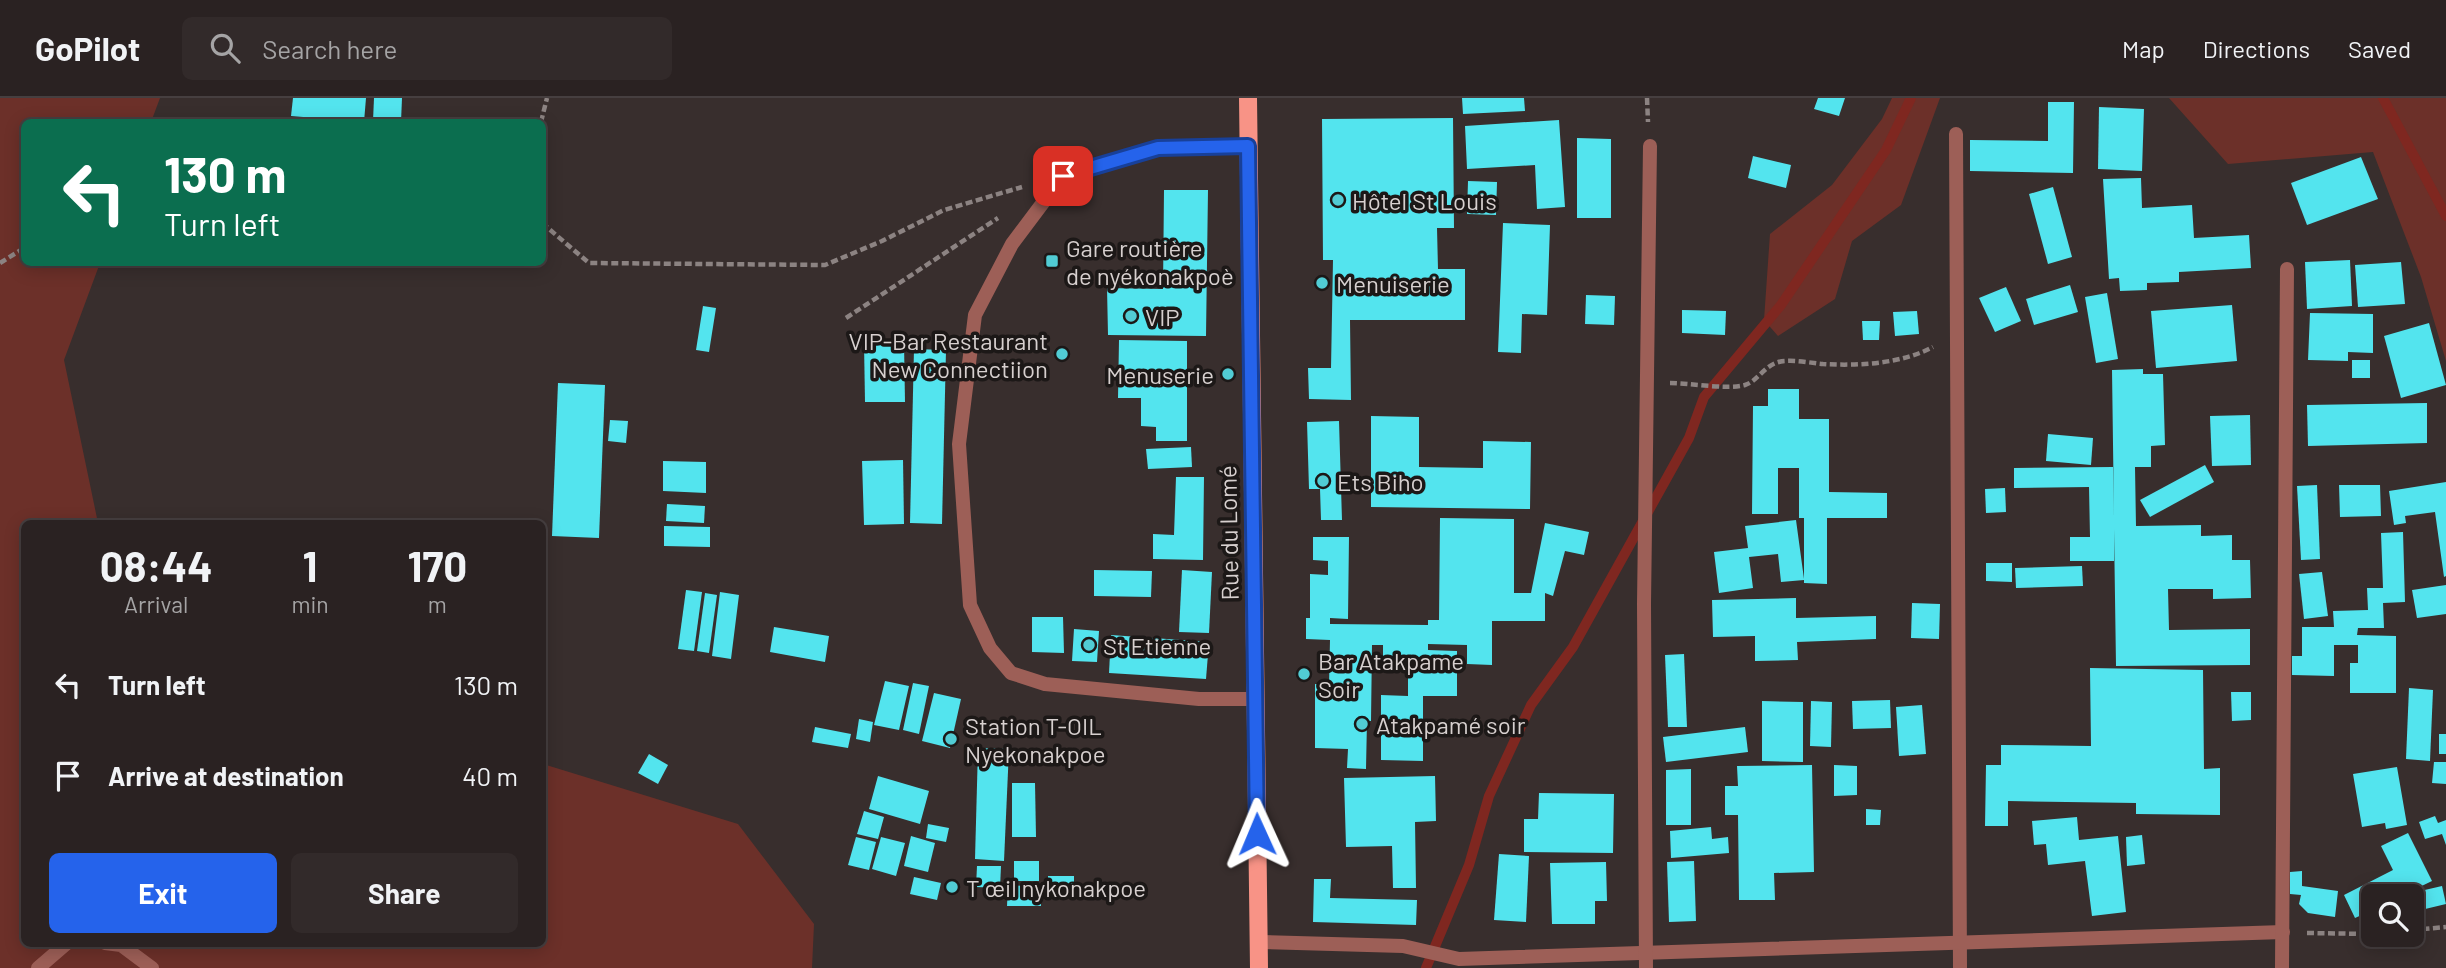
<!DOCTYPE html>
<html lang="en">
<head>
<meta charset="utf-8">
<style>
	:root { --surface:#2a2222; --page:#322a2a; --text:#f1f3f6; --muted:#a5a4a5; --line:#463f40; --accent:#2563eb }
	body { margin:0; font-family:Barlow,sans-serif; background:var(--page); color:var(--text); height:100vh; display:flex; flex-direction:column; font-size:26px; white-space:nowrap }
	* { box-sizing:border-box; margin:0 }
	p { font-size:23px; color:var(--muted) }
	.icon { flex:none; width:38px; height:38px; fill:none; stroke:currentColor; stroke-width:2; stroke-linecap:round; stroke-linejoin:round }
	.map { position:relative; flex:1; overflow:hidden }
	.drawer { position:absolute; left:21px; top:422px; width:525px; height:427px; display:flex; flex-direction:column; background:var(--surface); border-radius:10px; box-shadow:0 4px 18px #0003,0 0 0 2px var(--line) }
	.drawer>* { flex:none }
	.banner { position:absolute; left:21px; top:21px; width:525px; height:147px; border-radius:10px; box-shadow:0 4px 18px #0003,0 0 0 2px var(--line); background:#0b6e4f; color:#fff; overflow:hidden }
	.controls { position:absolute; left:2361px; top:786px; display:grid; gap:14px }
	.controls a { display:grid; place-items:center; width:63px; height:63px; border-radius:10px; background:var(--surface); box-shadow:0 4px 18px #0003,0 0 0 2px var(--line); font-size:35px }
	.pin { position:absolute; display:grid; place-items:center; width:60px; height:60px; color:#fff; margin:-30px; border-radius:14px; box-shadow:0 4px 10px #0006 }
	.me { position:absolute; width:77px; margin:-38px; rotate:359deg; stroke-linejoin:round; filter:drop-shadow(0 0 5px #0008) }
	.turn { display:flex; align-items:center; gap:24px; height:147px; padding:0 28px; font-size:32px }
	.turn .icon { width:91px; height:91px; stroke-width:2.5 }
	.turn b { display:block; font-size:49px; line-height:60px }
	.eta { display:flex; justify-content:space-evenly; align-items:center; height:119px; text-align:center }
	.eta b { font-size:42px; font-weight:700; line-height:49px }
	.button { display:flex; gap:14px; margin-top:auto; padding:14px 28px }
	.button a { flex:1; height:80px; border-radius:10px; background:var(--accent); color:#fff; font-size:28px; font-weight:700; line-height:80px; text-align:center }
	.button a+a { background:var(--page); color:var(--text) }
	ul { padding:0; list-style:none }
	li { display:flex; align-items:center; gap:21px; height:91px; padding:0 28px }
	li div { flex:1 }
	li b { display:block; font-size:26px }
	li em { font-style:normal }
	header { display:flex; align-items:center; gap:42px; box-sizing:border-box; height:98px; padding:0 35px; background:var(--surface); border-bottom:2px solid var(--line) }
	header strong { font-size:33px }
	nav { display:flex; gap:38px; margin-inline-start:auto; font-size:24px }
	.search { width:490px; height:63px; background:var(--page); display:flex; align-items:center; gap:18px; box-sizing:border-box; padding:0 24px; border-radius:10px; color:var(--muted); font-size:26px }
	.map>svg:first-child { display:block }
	.green { fill:#6c3029 }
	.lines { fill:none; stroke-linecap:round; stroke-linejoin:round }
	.stream { stroke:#7f2720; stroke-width:10 }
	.building { fill:#53e4ee }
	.path { stroke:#8c8382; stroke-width:4.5; stroke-dasharray:7 3.5; stroke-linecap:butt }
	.service { stroke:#9d5f57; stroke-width:14 }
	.minor { stroke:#9d5f57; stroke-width:14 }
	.primary { stroke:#f89386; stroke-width:18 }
	.route-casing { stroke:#184099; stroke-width:18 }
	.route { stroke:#2563eb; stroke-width:12 }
	.poi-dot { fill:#51ccd4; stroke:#1c1817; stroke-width:2.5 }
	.labels { text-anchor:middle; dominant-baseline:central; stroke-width:7; stroke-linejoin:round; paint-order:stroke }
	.poi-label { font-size:24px; fill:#d7d0cf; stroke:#1c1817; text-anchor:start }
	.street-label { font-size:24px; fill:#d7d0cf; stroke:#1c1817 }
</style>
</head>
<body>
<header>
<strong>GoPilot</strong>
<div class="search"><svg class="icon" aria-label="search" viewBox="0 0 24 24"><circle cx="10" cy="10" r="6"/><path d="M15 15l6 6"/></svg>Search here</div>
<nav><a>Map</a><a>Directions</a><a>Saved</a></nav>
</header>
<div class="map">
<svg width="2446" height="870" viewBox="0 0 2446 870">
	<rect width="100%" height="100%" fill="#382e2d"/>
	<g class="green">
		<path d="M0,0H160L151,24H24V164L100,165L64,262L98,425H24V845H542L543,666L738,726L814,826L812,870H0Z"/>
		<path d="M1892,0H1940L1901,107L1852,143L1835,201L1778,238L1764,222L1770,136L1832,87L1882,21Z"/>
		<path d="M2169,0H2446V263L2421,179L2373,54L2228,66Z"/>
	</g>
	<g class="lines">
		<g class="stream">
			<path d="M2383,0L2446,118"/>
			<path d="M1426,870L1469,767L1489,698L1531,607L1573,549L1689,340L1704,299L1781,207L1886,52L1911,0"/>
		</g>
	</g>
	<g class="building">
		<path d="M293,0H366L364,24L291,18Z"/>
		<path d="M374,0H402L401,24L373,23Z"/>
		<path d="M1462,0H1524L1525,13L1463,16Z"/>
		<path d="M1818,0H1845L1839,18L1814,11Z"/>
		<path d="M2048,4H2074L2073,75L1970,73V42L2048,43Z"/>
		<path d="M2099,9L2144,11L2142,73L2098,71Z"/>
		<path d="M1453,20L1454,130H1437L1438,171H1465V222H1350L1351,302L1309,301L1308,270H1331L1333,162H1323L1322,21Z"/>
		<path d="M1559,22L1565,109L1537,111L1535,67L1467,71L1465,28Z"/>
		<path d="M1577,40L1611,41V120H1577Z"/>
		<path d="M1753,58L1791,67L1786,90L1748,80Z"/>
		<path d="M2361,59L2378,101L2307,127L2291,85Z"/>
		<path d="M2141,80L2142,110L2192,107L2194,140L2249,137L2251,170L2179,174V184L2147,185V192L2120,193L2119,180L2109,181L2103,81Z"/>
		<path d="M1468,83L1497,84L1496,117L1467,116Z"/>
		<path d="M2053,89L2072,159L2048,166L2029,96Z"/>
		<path d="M1164,92H1208L1206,238L1108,237L1107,190L1163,191Z"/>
		<path d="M1503,125L1550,127L1547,217L1522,216L1521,255L1498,254Z"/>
		<path d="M2350,162L2352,208L2307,211L2305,164Z"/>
		<path d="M2401,164L2405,206L2358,209L2355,167Z"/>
		<path d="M2070,187L2078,214L2034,227L2026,201Z"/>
		<path d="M2006,189L2021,223L1995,234L1979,200Z"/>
		<path d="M2107,195L2118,261L2096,265L2085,199Z"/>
		<path d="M1586,197L1615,198L1614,227L1585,226Z"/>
		<path d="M2232,207L2237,263L2156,270L2151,213Z"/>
		<path d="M703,208L716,210L709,254L696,252Z"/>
		<path d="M1682,212L1726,213L1725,237L1682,235Z"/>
		<path d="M1917,213L1919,236L1895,238L1893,214Z"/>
		<path d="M2310,215L2373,216V255L2348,254V263L2308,262Z"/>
		<path d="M1862,223H1880L1879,242H1863Z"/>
		<path d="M2429,225L2446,287L2401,300L2384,238Z"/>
		<path d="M1119,242L1187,243V343H1156V329L1141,328V300H1118Z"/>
		<path d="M864,245H904L905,304H865Z"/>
		<path d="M914,251L946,252L942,426L910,425Z"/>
		<rect x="2352" y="262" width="18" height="18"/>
		<path d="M2143,271V276H2163L2165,347L2151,348V369H2135L2136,428L2201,427V438L2232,437V462H2250L2251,500L2213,501V491H2168L2169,532L2250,531V567L2116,568L2114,431V463H2070V439H2090L2089,389L2014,390V370L2113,369L2114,419L2112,272Z"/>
		<path d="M558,285L605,287L599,440L552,438Z"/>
		<path d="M1768,291H1799V321H1829V394L1887,395V420H1827V486L1804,485V482L1781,484L1778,456L1749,459L1753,490L1719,495L1714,454L1748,450L1745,428L1796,422L1804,481V420H1799V370H1778V416H1752L1753,308H1768Z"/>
		<path d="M2427,305V345L2308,348L2307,307Z"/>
		<path d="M2250,317L2251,367L2212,368L2210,318Z"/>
		<path d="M1371,318L1419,319V369L1483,370V343L1531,344L1530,411L1371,409Z"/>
		<path d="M610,322L628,323L626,345L608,343Z"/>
		<path d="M1339,323L1342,422H1321L1320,391H1309L1307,324Z"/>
		<path d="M2048,336L2093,340L2091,367L2046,363Z"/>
		<path d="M1191,349L1192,369L1148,371L1146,351Z"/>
		<path d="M903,362L904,426L864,427L862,363Z"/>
		<path d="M663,363L706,364V395L663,393Z"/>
		<path d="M2205,367L2214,384L2150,419L2140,402Z"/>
		<path d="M1176,379H1204L1203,462L1153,461V436L1174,437Z"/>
		<path d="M2446,384V478L2444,479L2435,414L2405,418L2406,425L2394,427L2389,393Z"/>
		<path d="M2317,387L2320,461L2301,462L2297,388Z"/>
		<path d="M2339,387H2380L2381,418L2340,419Z"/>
		<path d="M2005,390L2006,414L1986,415L1985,391Z"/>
		<path d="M667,406L705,408L704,425L666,423Z"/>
		<path d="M1440,420L1514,421V495H1531L1545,425L1589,434L1584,457L1565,453L1553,498L1545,495V523H1492V567L1467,566V547L1428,546V552L1457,553V598H1423V663L1381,662V597L1408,598V572L1383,571V547H1372L1371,623H1367L1366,671L1347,670L1348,651L1315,650V586L1329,587L1330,542L1306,541V520H1310V476L1328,477V463L1313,462V439H1349L1348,521L1330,520V526L1428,527V522H1439Z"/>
		<path d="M664,428L710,429V449L664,448Z"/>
		<path d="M2403,434L2405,504L2383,505L2384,530H2358L2357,537L2396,538V595H2350V565H2358V547H2334V578L2292,577V558H2302V529H2334L2333,513L2368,512L2367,490H2383L2381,435Z"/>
		<path d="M1986,465H2012V484L1986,483Z"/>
		<path d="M2082,468L2083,488L2016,490L2015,470Z"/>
		<path d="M1094,472L1152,473L1151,499L1094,498Z"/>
		<path d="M1182,472L1212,474L1209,535L1179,534Z"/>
		<path d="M2322,474L2328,518L2304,521L2299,476Z"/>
		<path d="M2446,487V516L2417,520L2412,492Z"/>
		<path d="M686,492L702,494L694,553L678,551Z"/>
		<path d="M720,494L739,497L731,561L712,558Z"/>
		<path d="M705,495L717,497L709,555L697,553Z"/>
		<path d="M1796,500V520L1876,518V541L1797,544L1798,562L1755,563V538L1713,539L1712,502Z"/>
		<path d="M1912,505L1940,506L1939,541L1911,540Z"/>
		<path d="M1032,519H1063L1064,555L1032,554Z"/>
		<path d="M774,529L829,538L825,564L770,554Z"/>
		<path d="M1074,531L1099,533L1097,564L1072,563Z"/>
		<path d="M1111,537L1209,544L1206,581L1109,575Z"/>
		<path d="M1684,556L1687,629H1668L1665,557Z"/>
		<path d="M2090,570L2203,572L2204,671L2220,670V717L2136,716V705L2008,703V728H1985L1986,667H2001V647L2091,648Z"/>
		<path d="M885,583L909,588L899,632L874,627Z"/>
		<path d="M913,585L929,588L919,636L903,632Z"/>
		<path d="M2409,590L2433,592L2430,663L2406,661Z"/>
		<path d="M2231,594H2251V622L2232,623Z"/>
		<path d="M934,595L961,601L950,650L922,643Z"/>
		<path d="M1890,602L1891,630L1853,631L1852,603Z"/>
		<path d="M1762,603L1803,604V664L1762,663Z"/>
		<path d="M1811,603L1832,604L1831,649L1810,648Z"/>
		<path d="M1922,607L1926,656L1899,658L1896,609Z"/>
		<path d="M859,621L873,624L870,644L856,641Z"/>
		<path d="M815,629L851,636L848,650L812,644Z"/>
		<path d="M1745,629L1748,654L1666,664L1663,639Z"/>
		<rect x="2439" y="636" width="7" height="20"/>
		<path d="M978,650L1009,651L1004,763L975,761Z"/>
		<path d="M649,656L668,667L658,686L638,675Z"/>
		<path d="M2434,664H2446V686L2432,685Z"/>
		<path d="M1812,667L1814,774L1774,775L1775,802H1739L1738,717H1725V688H1738L1737,668Z"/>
		<path d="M1834,667L1857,668V697L1834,698Z"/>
		<path d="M2397,669L2407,727L2386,731L2385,725L2362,729L2353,676Z"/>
		<path d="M1691,671V727H1666V672Z"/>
		<path d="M878,678L929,693L920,726L869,711Z"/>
		<path d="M1435,678L1436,723L1415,724L1416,790H1393L1392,748L1346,749L1344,680Z"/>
		<path d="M1012,685H1035L1036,739H1012Z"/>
		<path d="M1539,695L1614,696L1613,755L1524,754V721H1538Z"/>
		<path d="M1866,711L1881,712L1880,727H1866Z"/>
		<path d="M864,713L884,719L878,741L857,736Z"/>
		<path d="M2435,718L2438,725L2446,722V747L2442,736L2425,741L2419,724Z"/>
		<path d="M2077,719L2079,742L2118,738L2126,814L2092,818L2085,763L2048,767L2046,746L2034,747L2032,723Z"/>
		<path d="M928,726L949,730L946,744L926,740Z"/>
		<path d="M1711,729L1712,741L1728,739L1729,755L1671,760L1670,733Z"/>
		<path d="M2408,735L2432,783L2401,798H2373V812L2355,820L2344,797L2393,772L2381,748Z"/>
		<path d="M2142,737L2145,766L2127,768L2126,739Z"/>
		<path d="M911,738L935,745L928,774L904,768Z"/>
		<path d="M856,739L876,744L869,772L848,767Z"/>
		<path d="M881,739L905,745L896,778L872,771Z"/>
		<path d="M1499,756L1529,758L1526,824L1494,822Z"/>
		<rect x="1014" y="763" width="25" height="20"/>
		<path d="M1694,763L1696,823L1669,824L1667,764Z"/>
		<path d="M1606,764L1607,803H1595V826H1552L1550,765Z"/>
		<path d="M977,768H1001L1000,790L976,789Z"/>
		<path d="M2302,773V788L2338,793L2335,819L2308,815L2299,806L2301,797L2290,796V774Z"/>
		<rect x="1048" y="778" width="26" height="19"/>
		<path d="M914,779L941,785L937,802L910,796Z"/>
		<path d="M1314,781H1331L1330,800L1417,802L1416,827L1313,824Z"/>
		<path d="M1041,787V808H1007L1008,788Z"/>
		<path d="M2442,788L2446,806L2421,812L2416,794Z"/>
	</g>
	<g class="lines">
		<g class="path">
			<path d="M1647,0L1648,24"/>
			<path d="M541,24L547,0"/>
			<path d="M542,125L589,165L825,167L882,143L944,112L1022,89"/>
			<path d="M0,165L24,150"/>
			<path d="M846,220L998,120"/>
			<path d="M1670,285C1691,285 1727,292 1745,287C1759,283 1765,264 1785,263C1797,262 1811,265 1823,266C1858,268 1901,266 1933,249"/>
			<path d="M2412,832L2446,829"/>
			<path d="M2307,835L2373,836"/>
		</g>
		<g class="service">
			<path d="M1248,48L1158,50L1063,78L1012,146L975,217L959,346L970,507L990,550L1011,575L1045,586L1199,601H1255"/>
			<path d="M105,845L121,847L152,870"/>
			<path d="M38,870L67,845"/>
		</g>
		<g class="minor">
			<path d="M1956,36L1960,870"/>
			<path d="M1259,844L1403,848L1459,861L2283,834"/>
			<path d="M1646,870L1644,506L1650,48"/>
			<path d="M2282,870L2287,171"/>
		</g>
		<path class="primary" d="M1248,0L1259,870"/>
	</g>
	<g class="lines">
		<defs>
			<path id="route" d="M1063,78L1158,50L1248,48L1257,736"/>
		</defs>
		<use href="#route" class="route-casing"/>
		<use href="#route" class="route"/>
	</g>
	<g class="poi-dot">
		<circle cx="1338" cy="102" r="7"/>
		<rect x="1045" y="156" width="14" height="14" rx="3.5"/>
		<circle cx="1322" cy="185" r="7"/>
		<circle cx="1131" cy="218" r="7"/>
		<circle cx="1062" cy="256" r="7"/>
		<circle cx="1228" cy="276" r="7"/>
		<circle cx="1323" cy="383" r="7"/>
		<circle cx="1089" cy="547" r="7"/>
		<circle cx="1304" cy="576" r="7"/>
		<circle cx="1362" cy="626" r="7"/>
		<circle cx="951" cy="641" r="7"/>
		<circle cx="952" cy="789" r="7"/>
	</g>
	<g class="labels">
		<g class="poi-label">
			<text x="1352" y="102">Hôtel St Louis</text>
			<text x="1066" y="149">Gare routière<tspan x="1066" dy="28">de nyékonakpoè</tspan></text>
			<text x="1336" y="185">Menuiserie</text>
			<text x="1145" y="218">VIP</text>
			<text x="1048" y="242" text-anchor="end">VIP-Bar Restaurant<tspan x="1048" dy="28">New Connectiion</tspan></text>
			<text x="1214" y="276" text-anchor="end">Menuserie</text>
			<text x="1337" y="383">Ets Biho</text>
			<text x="1103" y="547">St Etienne</text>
			<text x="1318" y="562">Bar Atakpame<tspan x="1318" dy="28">Soir</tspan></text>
			<text x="1376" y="626">Atakpamé soir</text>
			<text x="965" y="627">Station T-OIL<tspan x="965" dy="28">Nyekonakpoe</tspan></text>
			<text x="966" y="789">T œil nykonakpoe</text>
		</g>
		<g class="street-label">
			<text transform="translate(1228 435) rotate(-91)">Rue du Lomé</text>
		</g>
	</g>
</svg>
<div class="controls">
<a><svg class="icon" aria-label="search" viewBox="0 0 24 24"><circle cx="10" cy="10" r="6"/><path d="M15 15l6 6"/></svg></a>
</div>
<div class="pin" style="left:1063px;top:78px;background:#d93025"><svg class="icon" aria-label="arrive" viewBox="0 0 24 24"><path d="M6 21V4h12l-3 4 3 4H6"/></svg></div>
<svg class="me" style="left:1257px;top:736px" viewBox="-20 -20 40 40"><path d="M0-17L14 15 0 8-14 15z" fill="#2563eb" stroke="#fff" stroke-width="4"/></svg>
<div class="banner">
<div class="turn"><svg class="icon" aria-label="left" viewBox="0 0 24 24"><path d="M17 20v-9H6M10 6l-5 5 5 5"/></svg><div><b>130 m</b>Turn left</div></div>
</div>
<section class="drawer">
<div class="eta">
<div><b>08:44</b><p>Arrival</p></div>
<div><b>1</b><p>min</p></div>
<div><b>170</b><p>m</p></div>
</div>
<ul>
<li><svg class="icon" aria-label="left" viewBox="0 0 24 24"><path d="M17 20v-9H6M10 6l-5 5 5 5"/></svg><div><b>Turn left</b></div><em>130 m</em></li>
<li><svg class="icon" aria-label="arrive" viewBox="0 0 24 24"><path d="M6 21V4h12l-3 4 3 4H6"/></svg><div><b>Arrive at destination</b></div><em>40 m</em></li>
</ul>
<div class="button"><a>Exit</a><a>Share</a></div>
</section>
</div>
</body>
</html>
